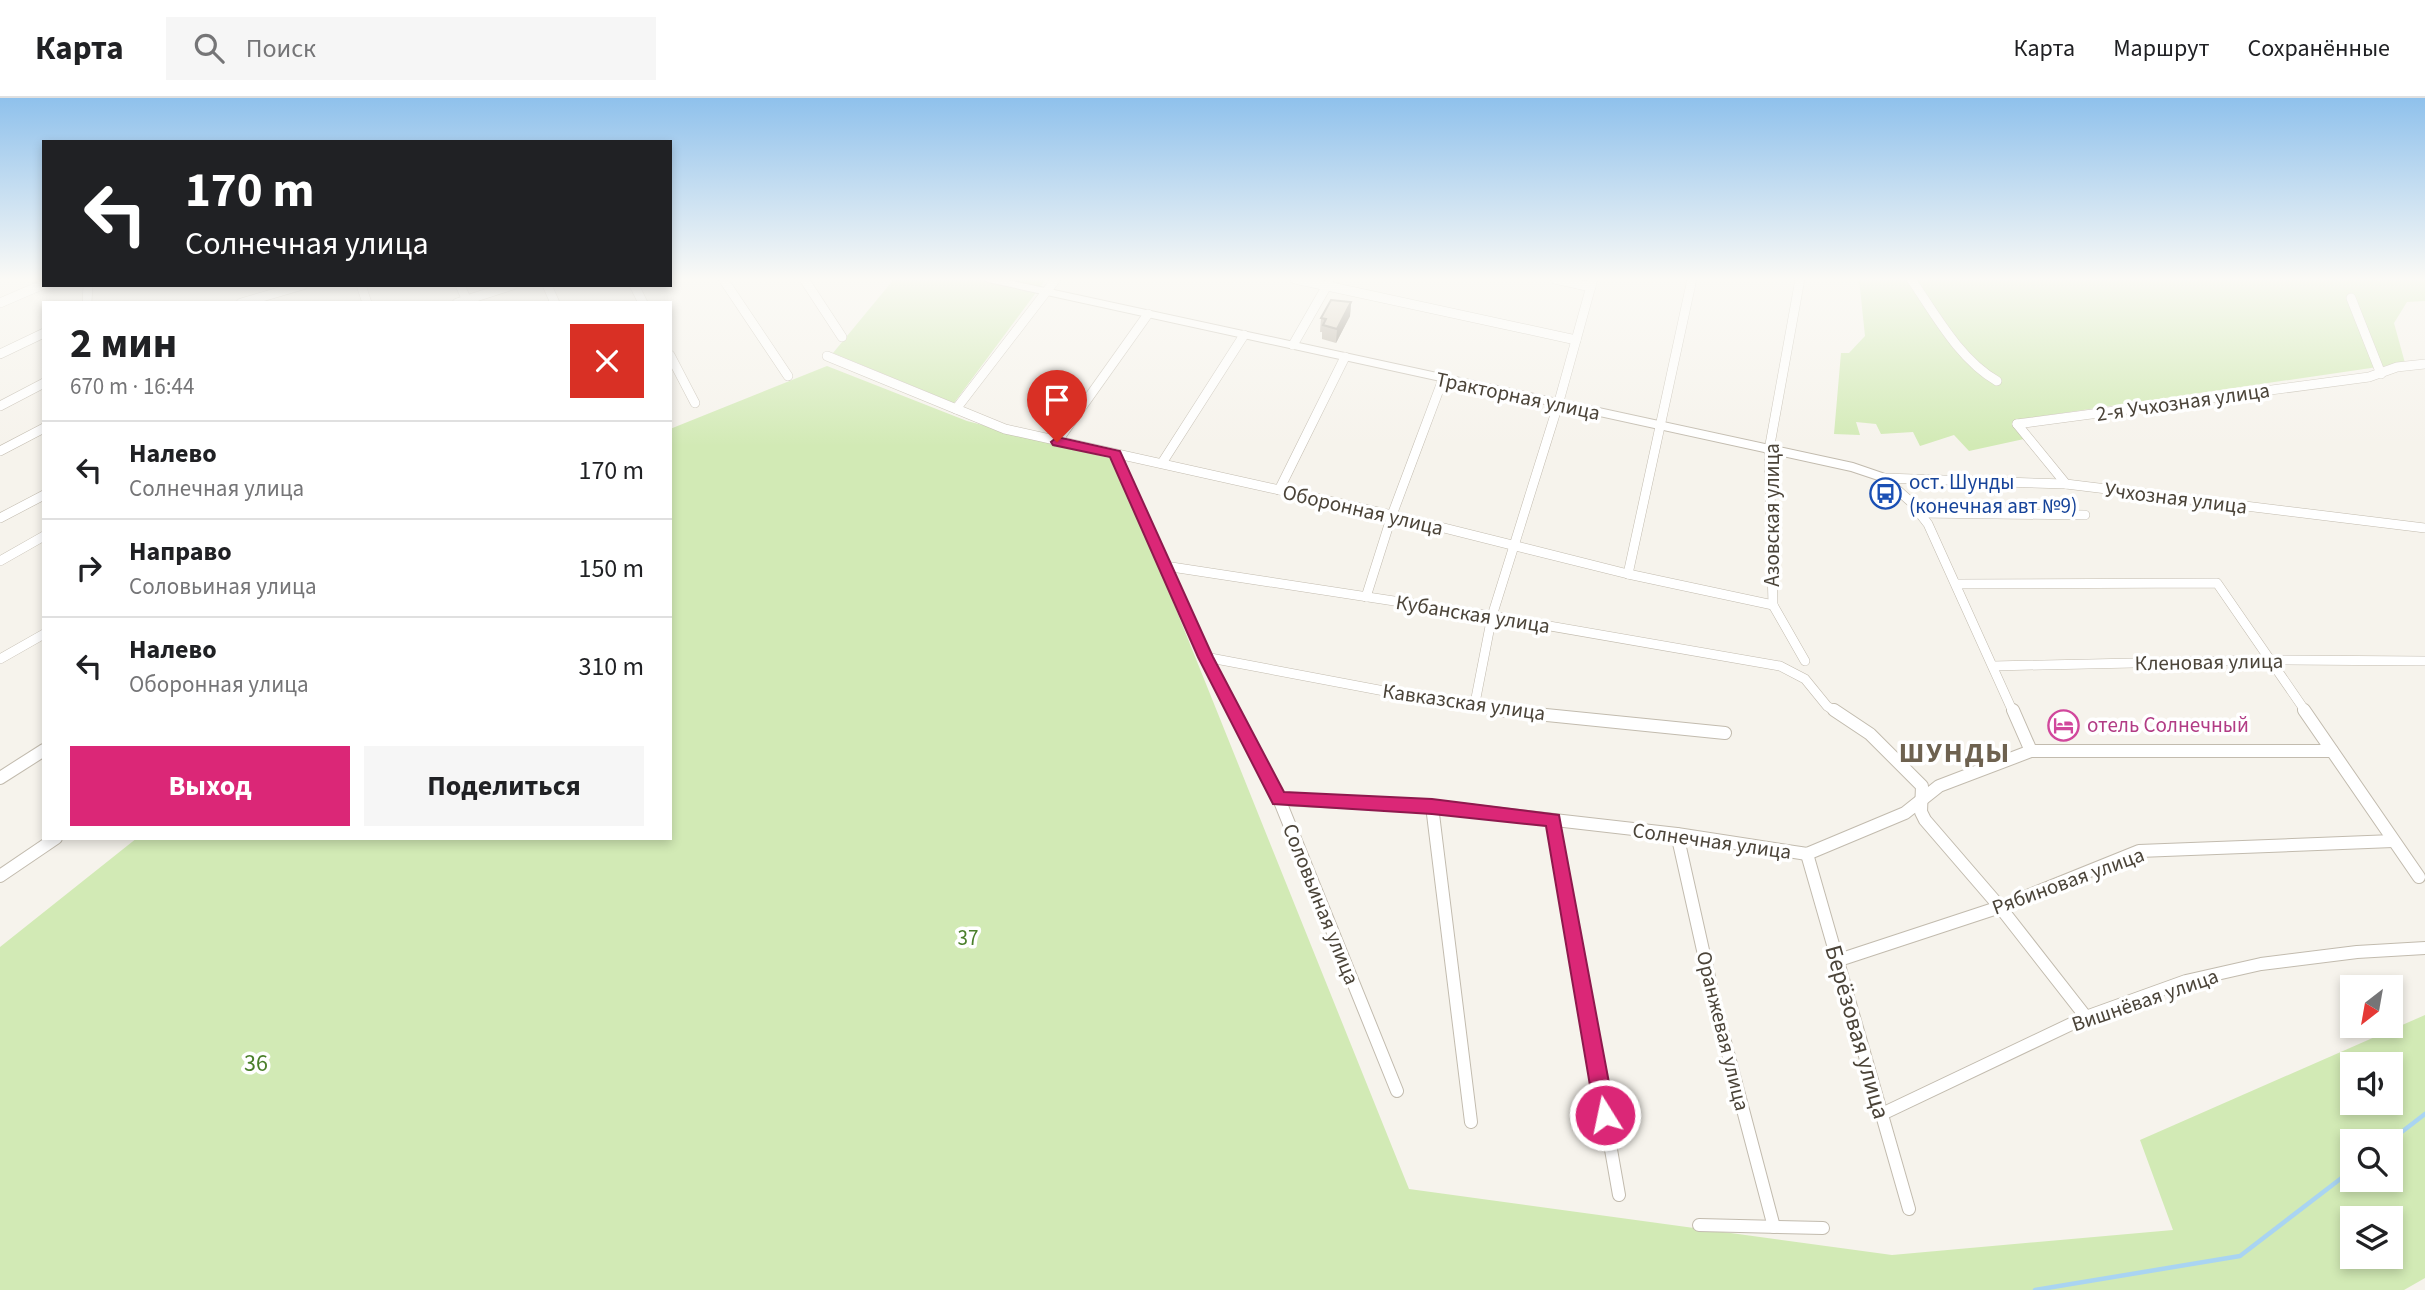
<!DOCTYPE html>
<html lang="ru">
<head>
<meta charset="utf-8">
<style>
	:root { --surface:#fff; --page:#f6f6f6; --text:#202124; --muted:#757577; --line:#e0e0e0; --accent:#db2777 }
	body { margin:0; font-family:"Source Sans 3",sans-serif; background:var(--page); color:var(--text); height:100vh; display:flex; flex-direction:column; font-size:26px; white-space:nowrap }
	* { box-sizing:border-box; margin:0 }
	p { font-size:23px; color:var(--muted) }
	.icon { flex:none; width:38px; height:38px; fill:none; stroke:currentColor; stroke-width:2; stroke-linecap:round; stroke-linejoin:round }
	.map { position:relative; flex:1; overflow:hidden }
	.panel { position:absolute; left:42px; top:203px; width:630px; height:539px; display:flex; flex-direction:column; background:var(--surface); border-radius:0px; box-shadow:0 4px 10px #0003 }
	.panel>* { flex:none }
	.hud { position:absolute; left:42px; top:42px; width:630px; height:147px; border-radius:0px; box-shadow:0 4px 10px #0003; background:#202124; color:#fff; overflow:hidden }
	.needle { width:46px; rotate:211deg }
	.buttons { position:absolute; left:2340px; top:877px; display:grid; gap:14px }
	.buttons a { display:grid; place-items:center; width:63px; height:63px; border-radius:0px; background:var(--surface); box-shadow:0 4px 10px #0003; font-size:35px }
	.pin { position:absolute; display:grid; place-items:center; width:60px; height:60px; color:#fff; margin:-72px -30px; border-radius:50% 50% 50% 0; rotate:-45deg; box-shadow:0 0 7px #0007 }
	.pin .icon { rotate:45deg }
	.me { position:absolute; width:77px; margin:-38px; rotate:350deg; stroke-linejoin:round; filter:drop-shadow(0 0 5px #0008) }
	.turn { display:flex; align-items:center; gap:24px; height:147px; padding:0 28px; font-size:32px }
	.turn .icon { width:91px; height:91px; stroke-width:2.5 }
	.turn b { display:block; font-size:49px; line-height:60px }
	.round { display:grid; place-items:center; flex:none; width:74px; height:74px; border-radius:0px; background:var(--page) }
	.head { display:flex; align-items:center; justify-content:space-between; height:119px; padding:0 28px }
	h1 { font-size:42px; font-weight:700; line-height:52px }
	.action { display:flex; gap:14px; margin-top:auto; padding:14px 28px }
	.action a { flex:1; height:80px; border-radius:0px; background:var(--accent); color:#fff; font-size:28px; font-weight:700; line-height:80px; text-align:center }
	.action a+a { background:var(--page); color:var(--text) }
	ul { padding:0; list-style:none }
	li { display:flex; align-items:center; gap:21px; height:98px; padding:0 28px; border-top:2px solid var(--line) }
	li div { flex:1 }
	li b { display:block; font-size:26px }
	li em { font-style:normal }
	header { display:flex; align-items:center; gap:42px; box-sizing:border-box; height:98px; padding:0 35px; background:var(--surface); border-bottom:2px solid var(--line) }
	header strong { font-size:33px }
	nav { display:flex; gap:38px; margin-inline-start:auto; font-size:24px }
	.search { width:490px; height:63px; background:var(--page); display:flex; align-items:center; gap:18px; box-sizing:border-box; padding:0 24px; border-radius:0px; color:var(--muted); font-size:26px }
	.map>svg:first-child { display:block }
	.green { fill:#d2eab5; fill-rule:evenodd }
	.lines { fill:none; stroke-linecap:round; stroke-linejoin:round }
	.stream { stroke:#a9d4f2; stroke-width:4.5 }
	.minor-far1-casing { stroke:#c2bbae; stroke-width:10 }
	.minor-casing { stroke:#c2bbae; stroke-width:14 }
	.tertiary-casing { stroke:#c2bbae; stroke-width:2 }
	.minor-far1 { stroke:#fff; stroke-width:9 }
	.minor { stroke:#fff; stroke-width:12 }
	.tertiary { fill:#fff; fill-rule:evenodd }
	.wall { fill:#bab2a6 }
	.shaded-wall { fill:#979187 }
	.building { fill:#d8cfc1; stroke:#979187; stroke-width:2 }
	.route { fill:#db2777; stroke:#8e194d; stroke-width:2 }
	.labels { text-anchor:middle; dominant-baseline:central; stroke-width:7; stroke-linejoin:round; paint-order:stroke }
	.street-label { font-size:21px; fill:#4b4439; stroke:#fff }
	.transit-label { font-size:21px; fill:#164399; stroke:#fff; text-anchor:start }
	.hotel-label { font-size:21px; fill:#b23c85; stroke:#fff; text-anchor:start }
	.park-label { font-size:21px; fill:#4a7f2a; stroke:#fff }
	.near-street-label { font-size:24px; fill:#4b4439; stroke:#fff }
	.near-park-label { font-size:24px; fill:#4a7f2a; stroke:#fff }
	.district-label { font-size:28px; font-weight:bold; letter-spacing:2px; fill:#6e6250; stroke:#fff }
</style>
</head>
<body>
<header>
<strong>Карта</strong>
<div class="search"><svg class="icon" aria-label="search" viewBox="0 0 24 24"><circle cx="10" cy="10" r="6"/><path d="M15 15l6 6"/></svg>Поиск</div>
<nav><a>Карта</a><a>Маршрут</a><a>Сохранённые</a></nav>
</header>
<div class="map">
<svg width="2425" height="1192" viewBox="0 0 2425 1192">
	<rect width="100%" height="100%" fill="#f6f3ec"/>
	<g class="green">
		<path d="M894,181H1046L954,305L833,255Z"/>
		<path d="M1859,181H2425V203L2407,204L2394,225L2405,265L2022,321L2014,324L2024,341L1969,353L1954,337L1920,348L1913,334L1881,336L1876,326L1856,324L1860,337L1834,336L1841,255H1849L1865,238Z"/>
		<path d="M827,268L967,323L1116,362L1409,1091L1892,1157L2173,1132L2140,1042L2425,917V1180L2404,1192H0V849L137,740H670V331ZM2352,966H2390V1004H2352ZM2352,1043H2390V1082H2352ZM2352,1120H2390V1158H2352Z"/>
	</g>
	<g class="lines">
		<g class="stream">
			<path d="M2390,1043L2425,1016"/>
			<path d="M2035,1192L2240,1158L2352,1072"/>
		</g>
		<defs>
			<g id="minor-far1">
				<path d="M723,181L788,278"/>
				<path d="M804,181L842,239"/>
				<path d="M1295,181L1576,242"/>
				<path d="M1555,181L1591,189"/>
				<path d="M1800,181L1769,352L1773,507L1805,563"/>
				<path d="M1911,181C1935,216 1959,261 1997,283"/>
				<path d="M361,187L367,205"/>
				<path d="M460,187L468,205"/>
				<path d="M547,187L555,205"/>
				<path d="M634,187L643,205"/>
				<path d="M2351,200L2381,276"/>
				<path d="M0,205L44,186"/>
				<path d="M87,205L88,187"/>
				<path d="M241,205L303,187"/>
				<path d="M457,205L513,187"/>
				<path d="M1293,247L1329,184"/>
				<path d="M0,256L44,235"/>
				<path d="M670,257L695,305"/>
				<path d="M827,258L1005,331L1392,417L1628,476L1773,507"/>
				<path d="M0,308L44,285"/>
				<path d="M956,311L1056,181"/>
				<path d="M2017,326L2369,279L2397,269L2425,266"/>
				<path d="M2017,326L2066,386"/>
				<path d="M1057,344L1148,216"/>
				<path d="M0,353L44,330"/>
				<path d="M1115,356L1205,559L1234,614"/>
				<path d="M1162,365L1244,237"/>
				<path d="M1884,380L2066,386L2425,430"/>
				<path d="M1884,380L1911,404L1928,426L2013,614"/>
				<path d="M1279,392L1345,259"/>
				<path d="M1920,415L2085,417"/>
				<path d="M0,420L44,397"/>
				<path d="M0,463L44,438"/>
				<path d="M1165,468L1492,518L1780,568L1805,581L1827,608L1836,614"/>
				<path d="M1628,476L1692,181"/>
				<path d="M1957,486L2217,485L2306,614"/>
				<path d="M1366,499L1392,417L1443,281"/>
				<path d="M1205,559L1474,610L1515,614"/>
				<path d="M0,561L44,536"/>
				<path d="M1993,568L2269,562L2425,563"/>
				<path d="M1474,610L1492,518L1558,307L1593,181"/>
			</g>
			<g id="minor">
				<path d="M1233,612L1279,701L1397,993"/>
				<path d="M1497,612L1725,635"/>
				<path d="M1834,612L1870,636L1922,688L1921,714L1925,722L2000,809L2086,919"/>
				<path d="M2013,612L2031,653"/>
				<path d="M2304,612L2419,779"/>
				<path d="M0,680L44,652"/>
				<path d="M1279,701L1432,708L1677,736L1807,756L1905,715L1939,688L2031,653H2332"/>
				<path d="M1432,708L1471,1024"/>
				<path d="M1553,722L1619,1097"/>
				<path d="M1677,736L1715,906L1774,1129"/>
				<path d="M1807,756L1909,1111"/>
				<path d="M0,778L56,740"/>
				<path d="M1836,863L2000,809L2139,753L2393,743"/>
				<path d="M1882,1016L2086,919L2186,883L2261,866L2357,854L2425,850"/>
				<path d="M1699,1127L1823,1130"/>
			</g>
			<path id="tertiary" d="M983,181H1003L1853,365L1888,377L1890,380L1884,384L1851,373L988,184Z"/>
		</defs>
		<use href="#minor-far1" class="minor-far1-casing"/>
		<use href="#minor" class="minor-casing"/>
		<use href="#tertiary" class="tertiary-casing"/>
		<use href="#minor-far1" class="minor-far1"/>
		<use href="#minor" class="minor"/>
		<use href="#tertiary" class="tertiary"/>
	</g>
	<path class="wall" d="M1351,204L1350,218L1336,245L1322,241V234H1320L1321,220Z"/>
	<path class="shaded-wall" d="M1351,204L1350,218L1336,245L1337,231Z"/>
	<path class="building" d="M1331,202L1351,204L1337,231L1323,227L1326,221L1321,220Z"/>
	<linearGradient id="sky" x2="0" y2="1"><stop stop-color="#8fc1ec"/><stop offset="0.52" stop-color="#fbfaf6"/><stop offset="1" stop-color="#fbfaf6" stop-opacity="0"/></linearGradient>
	<rect width="2425" height="348" fill="url(#sky)"/>
	<path class="route" d="M1057,339L1120,353L1213,559L1284,694L1432,701L1559,717L1615,1017L1612,1024L1605,1026L1598,1024L1595,1017L1546,728L1432,716L1273,706L1198,559L1110,359L1053,347L1051,344Z"/>
	<defs>
		<symbol id="bus-ring" viewBox="-11 -11 22 22"><circle r="9.5" fill="#fff" stroke="#1a4fb4" stroke-width="1.5"/><path d="M-5-6H5V4H4V6H2V4H-2V6H-4V4H-5ZM-3.5-4V0h7V-4ZM-3.5 1.2v1.5H-2V1.2ZM2 1.2v1.5H3.5V1.2Z" fill="#1a4fb4"/></symbol>
		<symbol id="hotel-ring" viewBox="-11 -11 22 22"><circle r="9.5" fill="#fff" stroke="#d1479c" stroke-width="1.5"/><path d="M-6-4.5h1.5V1H6V5H4.5V3h-9V5H-6ZM-4 0a1.8 1.8 0 1 1 3.6 0ZM.5 0V-2.5h3Q6-2.5 6 0Z" fill="#d1479c"/></symbol>
	</defs>
	<g fill-rule="evenodd">
		<use href="#bus-ring" x="1868" y="378" width="35" height="35"/>
		<use href="#hotel-ring" x="2046" y="610" width="35" height="35"/>
	</g>
	<g class="labels">
		<g class="street-label">
			<text transform="translate(1518 298) rotate(12)">Тракторная улица</text>
			<text transform="translate(2183 304) rotate(-8)">2-я Учхозная улица</text>
			<text transform="translate(2176 400) rotate(7)">Учхозная улица</text>
			<text transform="translate(1363 412) rotate(13)">Оборонная улица</text>
			<text transform="translate(1772 417) rotate(-90)">Азовская улица</text>
			<text transform="translate(1473 516) rotate(9)">Кубанская улица</text>
			<text transform="translate(2209 564) rotate(-1)">Кленовая улица</text>
			<text transform="translate(1464 604) rotate(8)">Кавказская улица</text>
			<text transform="translate(1712 743) rotate(8)">Солнечная улица</text>
			<text transform="translate(2068 783) rotate(-20)">Рябиновая улица</text>
			<text transform="translate(1321 806) rotate(68)">Соловьиная улица</text>
			<text transform="translate(2145 902) rotate(-19)">Вишнёвая улица</text>
			<text transform="translate(1723 933) rotate(76)">Оранжевая улица</text>
		</g>
		<g class="transit-label">
			<text x="1909" y="384">ост. Шунды<tspan x="1909" dy="24">(конечная авт №9)</tspan></text>
		</g>
		<g class="hotel-label">
			<text x="2087" y="627">отель Солнечный</text>
		</g>
		<g class="park-label">
			<text x="968" y="840">37</text>
		</g>
		<g class="near-street-label">
			<text transform="translate(1857 934) rotate(74)">Берёзовая улица</text>
		</g>
		<g class="near-park-label">
			<text x="256" y="965">36</text>
		</g>
		<g class="district-label">
			<text x="1955" y="655">ШУНДЫ</text>
		</g>
	</g>
</svg>
<div class="buttons">
<a><svg class="needle" viewBox="-14 -14 28 28"><path d="M0-13l5 13h-10z" fill="#e53935"/><path d="M0 13l5-13h-10z" fill="#757577"/></svg></a>
<a><svg class="icon" aria-label="sound" viewBox="0 0 24 24"><path d="M4 9h4l5-4v14l-5-4H4zM17 9q2 3 0 6"/></svg></a>
<a><svg class="icon" aria-label="search" viewBox="0 0 24 24"><circle cx="10" cy="10" r="6"/><path d="M15 15l6 6"/></svg></a>
<a><svg class="icon" aria-label="layers" viewBox="0 0 24 24"><path d="M12 4l9 5-9 5-9-5zM3 14l9 5 9-5"/></svg></a>
</div>
<div class="pin" style="left:1057px;top:344px;background:#d93025"><svg class="icon" aria-label="arrive" viewBox="0 0 24 24"><path d="M6 21V4h12l-3 4 3 4H6"/></svg></div>
<svg class="me" style="left:1605px;top:1017px" viewBox="-20 -20 40 40"><circle r="17" fill="#db2777" stroke="#fff" stroke-width="3"/><path d="M0-11L8 9 0 5-8 9z" fill="#fff"/></svg>
<div class="hud">
<div class="turn"><svg class="icon" aria-label="left" viewBox="0 0 24 24"><path d="M17 20v-9H6M10 6l-5 5 5 5"/></svg><div><b>170 m</b>Солнечная улица</div></div>
</div>
<section class="panel">
<div class="head"><div><h1>2 мин</h1><p>670 m · 16:44</p></div><a class="round" style="background:#d93025;color:#fff"><svg class="icon" aria-label="close" viewBox="0 0 24 24"><path d="M6 6l12 12M18 6L6 18"/></svg></a></div>
<ul>
<li><svg class="icon" aria-label="left" viewBox="0 0 24 24"><path d="M17 20v-9H6M10 6l-5 5 5 5"/></svg><div><b>Налево</b><p>Солнечная улица</p></div><em>170 m</em></li>
<li><svg class="icon" aria-label="right" viewBox="0 0 24 24"><path d="M7 20v-9h11M14 6l5 5-5 5"/></svg><div><b>Направо</b><p>Соловьиная улица</p></div><em>150 m</em></li>
<li><svg class="icon" aria-label="left" viewBox="0 0 24 24"><path d="M17 20v-9H6M10 6l-5 5 5 5"/></svg><div><b>Налево</b><p>Оборонная улица</p></div><em>310 m</em></li>
</ul>
<div class="action"><a>Выход</a><a>Поделиться</a></div>
</section>
</div>
</body>
</html>
